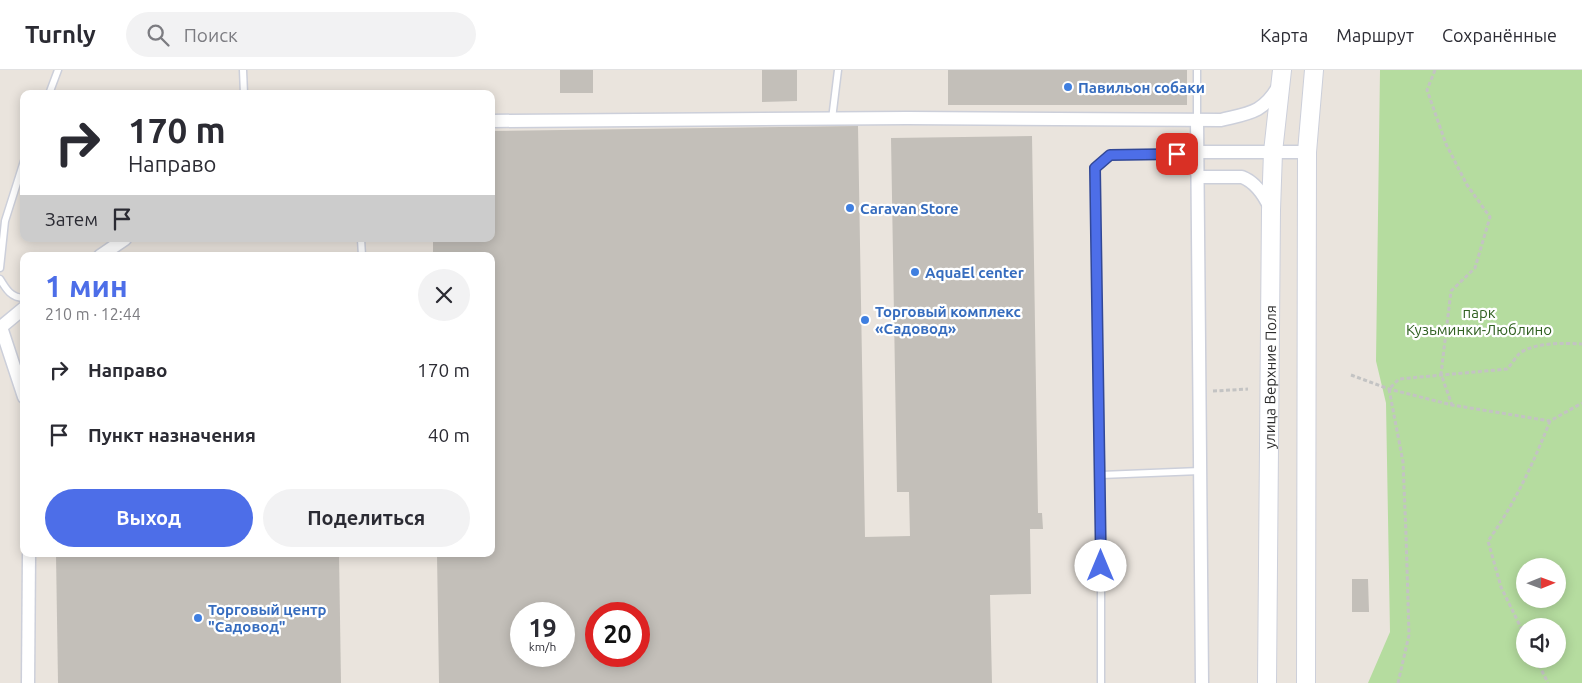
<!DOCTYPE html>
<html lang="ru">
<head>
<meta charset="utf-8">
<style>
	:root { --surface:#fff; --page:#f2f2f3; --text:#2b2b33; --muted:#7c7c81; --line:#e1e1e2; --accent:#4d6ee8 }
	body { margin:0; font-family:Ubuntu,sans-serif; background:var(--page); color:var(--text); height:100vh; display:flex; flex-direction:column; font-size:19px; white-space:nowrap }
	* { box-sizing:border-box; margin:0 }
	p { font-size:16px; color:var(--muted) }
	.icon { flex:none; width:28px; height:28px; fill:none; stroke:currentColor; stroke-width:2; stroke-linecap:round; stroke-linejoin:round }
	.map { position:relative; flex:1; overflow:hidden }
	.panel { position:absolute; left:20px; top:182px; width:475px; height:305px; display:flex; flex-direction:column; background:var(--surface); border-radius:10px; box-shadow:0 2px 12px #0003 }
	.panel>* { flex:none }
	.hud { position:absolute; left:20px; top:20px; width:475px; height:152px; border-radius:10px; box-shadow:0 2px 12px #0003; background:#fff; color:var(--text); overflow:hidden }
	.needle { width:32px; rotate:89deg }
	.fabs { position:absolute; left:1516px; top:488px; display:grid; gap:10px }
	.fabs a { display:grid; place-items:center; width:50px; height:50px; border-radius:50%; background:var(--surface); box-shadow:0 2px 12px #0003; font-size:25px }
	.speed { position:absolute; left:510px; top:532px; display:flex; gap:10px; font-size:25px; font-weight:700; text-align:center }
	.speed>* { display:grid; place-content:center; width:65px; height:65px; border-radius:50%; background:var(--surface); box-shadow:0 2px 12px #0003; line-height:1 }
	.speed small { font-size:12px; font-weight:400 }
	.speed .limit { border:8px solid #d22; background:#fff; color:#111 }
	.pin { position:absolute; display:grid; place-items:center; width:42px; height:42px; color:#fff; margin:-21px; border-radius:10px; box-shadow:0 2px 8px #0006 }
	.me { position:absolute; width:55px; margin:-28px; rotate:0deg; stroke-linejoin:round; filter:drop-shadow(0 0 4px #0008) }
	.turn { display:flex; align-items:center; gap:18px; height:105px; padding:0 25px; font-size:22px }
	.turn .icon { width:65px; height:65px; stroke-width:2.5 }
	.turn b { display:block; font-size:35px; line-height:42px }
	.then { display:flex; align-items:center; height:48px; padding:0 25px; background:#0003; gap:10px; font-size:19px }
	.round { display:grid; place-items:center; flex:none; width:52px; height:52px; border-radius:26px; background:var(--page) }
	.headline { display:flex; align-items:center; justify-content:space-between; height:85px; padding:0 25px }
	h1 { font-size:30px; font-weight:700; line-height:38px; color:var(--accent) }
	.primary-button { display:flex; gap:10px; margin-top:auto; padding:10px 25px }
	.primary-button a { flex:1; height:58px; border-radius:30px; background:var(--accent); color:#fff; font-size:20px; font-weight:700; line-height:58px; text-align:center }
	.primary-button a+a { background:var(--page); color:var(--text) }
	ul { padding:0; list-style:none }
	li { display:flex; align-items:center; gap:15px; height:65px; padding:0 25px }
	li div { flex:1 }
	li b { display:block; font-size:19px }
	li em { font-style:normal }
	header { display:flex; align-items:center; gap:30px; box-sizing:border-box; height:70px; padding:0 25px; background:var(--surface); border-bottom:1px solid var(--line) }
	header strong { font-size:24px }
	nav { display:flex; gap:28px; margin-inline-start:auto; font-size:18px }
	.search { width:350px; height:45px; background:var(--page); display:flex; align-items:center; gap:12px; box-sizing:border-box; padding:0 18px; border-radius:28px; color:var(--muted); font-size:19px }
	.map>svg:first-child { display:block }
	.green { fill:#b5dc9f; fill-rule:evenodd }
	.building { fill:#c3bfb9; fill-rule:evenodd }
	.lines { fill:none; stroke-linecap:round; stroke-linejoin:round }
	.service-casing { stroke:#cccfda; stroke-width:9 }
	.minor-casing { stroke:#cccfda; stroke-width:15 }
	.secondary-casing { stroke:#cccfda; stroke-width:20 }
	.path { stroke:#c3c3c3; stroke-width:3; stroke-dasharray:4 2.5; stroke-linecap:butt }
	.service { stroke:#fff; stroke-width:6 }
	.minor { stroke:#fff; stroke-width:12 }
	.secondary { stroke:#fff; stroke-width:18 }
	.route-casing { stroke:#324897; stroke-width:12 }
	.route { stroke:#4d6ee8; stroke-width:9 }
	.shop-dot { fill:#3f7fe0; stroke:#fff; stroke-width:2 }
	.labels { text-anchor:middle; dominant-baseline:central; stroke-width:4.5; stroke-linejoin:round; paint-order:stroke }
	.shop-label { font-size:15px; font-weight:bold; fill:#366cbe; stroke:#fff; text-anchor:start }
	.park-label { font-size:15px; fill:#306021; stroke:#fff }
	.street-label { font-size:15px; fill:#2a2a2a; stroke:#fff }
</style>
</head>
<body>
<header>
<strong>Turnly</strong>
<div class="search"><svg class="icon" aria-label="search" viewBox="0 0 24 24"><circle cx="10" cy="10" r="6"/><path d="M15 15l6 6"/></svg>Поиск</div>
<nav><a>Карта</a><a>Маршрут</a><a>Сохранённые</a></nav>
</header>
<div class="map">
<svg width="1582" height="613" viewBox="0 0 1582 613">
	<rect width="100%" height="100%" fill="#eae4dd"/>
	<path class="green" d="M1380,0H1582V613H1368L1390,562L1386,333L1376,291ZM1525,496H1558V529H1525ZM1525,556H1558V589H1525Z"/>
	<g class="building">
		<rect x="560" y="0" width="33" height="23"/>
		<path d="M762,0H797V31L762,32Z"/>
		<rect x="948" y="0" width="239" height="35"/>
		<path d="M858,56L865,467L910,466L909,422H897L891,68L1032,66L1038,443H1042L1043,459H1030L1031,524L990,525L992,613H439L437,484H491V186H433V169H491V61ZM521,544H564V586H521ZM596,544H639V586H596Z"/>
		<path d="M56,484H339L341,613H58Z"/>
		<path d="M1352,509H1368L1369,542H1352Z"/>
	</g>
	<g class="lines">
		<defs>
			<g id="service">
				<path d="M243,0L244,24"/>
				<path d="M1197,0V50"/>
				<path d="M49,24L58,0"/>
				<path d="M832,49L838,0"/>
				<path d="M361,169L362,186"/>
				<path d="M0,198L5,151L24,91"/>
				<path d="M0,209C6,219 11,228 24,228"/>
				<path d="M1101,405L1200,401"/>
				<path d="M1101,613V405L1095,98L1110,85L1177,84L1197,107"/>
			</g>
			<g id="minor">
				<path d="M1197,50L1202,613"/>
				<path d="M491,51L907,48L1221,50C1249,43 1263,43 1278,17"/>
				<path d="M1197,82H1307"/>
				<path d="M1198,107H1242C1255,112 1264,125 1270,138"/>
				<path d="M100,186L125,169"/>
				<path d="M24,238L1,257L24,327"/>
				<path d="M28,613L29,484"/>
			</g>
			<g id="secondary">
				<path id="s1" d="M1267,613L1271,140L1273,82L1282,0"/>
				<path d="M1306,613L1307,82L1314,0"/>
			</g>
		</defs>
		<use href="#service" class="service-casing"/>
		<use href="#minor" class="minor-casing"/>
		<use href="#secondary" class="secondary-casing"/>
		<g class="path">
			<path d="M1435,0L1427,20L1446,74L1467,115L1490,147L1475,198L1451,221L1441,304L1452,335"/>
			<path d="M1351,305L1389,319L1452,335L1550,351L1582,333"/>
			<path d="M1213,321L1248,319"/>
			<path d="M1525,566L1501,517L1488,471C1515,433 1533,394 1550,351"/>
			<path d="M1536,589L1548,613"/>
			<path d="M1398,613L1409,565L1406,464L1403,392L1389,319L1399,309L1507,299C1511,295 1515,288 1519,284C1533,272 1565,273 1582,274"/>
		</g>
		<use href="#service" class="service"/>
		<use href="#minor" class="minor"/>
		<use href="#secondary" class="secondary"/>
	</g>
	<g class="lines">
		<defs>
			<path id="route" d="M1101,496L1095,98L1110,85L1177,84"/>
		</defs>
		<use href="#route" class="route-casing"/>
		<use href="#route" class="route"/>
	</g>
	<g class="shop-dot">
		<circle cx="1068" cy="17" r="5"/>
		<circle cx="850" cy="138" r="5"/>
		<circle cx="915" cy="202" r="5"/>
		<circle cx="865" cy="250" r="5"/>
		<circle cx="198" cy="548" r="5"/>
	</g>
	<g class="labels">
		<g class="shop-label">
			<text x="1078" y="17">Павильон собаки</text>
			<text x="860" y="138">Caravan Store</text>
			<text x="925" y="202">AquaEl center</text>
			<text x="875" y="241">Торговый комплекс<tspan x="875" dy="17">«Садовод»</tspan></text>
			<text x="208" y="539">Торговый центр<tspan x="208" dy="17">"Садовод"</tspan></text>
		</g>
		<g class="park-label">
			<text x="1479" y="242">парк<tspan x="1479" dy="17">Кузьминки-Люблино</tspan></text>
		</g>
		<g class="street-label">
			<text stroke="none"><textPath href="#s1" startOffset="306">улица Верхние Поля</textPath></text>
		</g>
	</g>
</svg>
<div class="fabs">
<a><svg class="needle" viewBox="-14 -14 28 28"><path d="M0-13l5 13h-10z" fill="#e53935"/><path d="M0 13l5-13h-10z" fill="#7c7c81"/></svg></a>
<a><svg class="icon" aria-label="sound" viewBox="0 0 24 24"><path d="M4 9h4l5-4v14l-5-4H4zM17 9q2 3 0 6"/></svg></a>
</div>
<div class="speed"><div>19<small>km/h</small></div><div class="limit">20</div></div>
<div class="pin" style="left:1177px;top:84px;background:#d93025"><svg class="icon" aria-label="arrive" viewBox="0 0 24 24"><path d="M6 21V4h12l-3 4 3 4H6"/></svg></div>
<svg class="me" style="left:1101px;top:496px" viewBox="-20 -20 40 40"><circle r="19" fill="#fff"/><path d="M0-13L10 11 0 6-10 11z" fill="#4d6ee8"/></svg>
<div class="hud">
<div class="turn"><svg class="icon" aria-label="right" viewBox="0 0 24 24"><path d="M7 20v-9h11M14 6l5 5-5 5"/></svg><div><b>170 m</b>Направо</div></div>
<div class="then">Затем<svg class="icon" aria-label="arrive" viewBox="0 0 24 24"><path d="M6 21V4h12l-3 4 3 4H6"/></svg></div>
</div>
<section class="panel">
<div class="headline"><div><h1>1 мин</h1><p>210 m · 12:44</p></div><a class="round"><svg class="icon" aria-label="close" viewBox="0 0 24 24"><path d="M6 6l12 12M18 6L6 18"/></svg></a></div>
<ul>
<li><svg class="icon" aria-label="right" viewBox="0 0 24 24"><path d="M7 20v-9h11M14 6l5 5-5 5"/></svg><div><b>Направо</b></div><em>170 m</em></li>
<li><svg class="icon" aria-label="arrive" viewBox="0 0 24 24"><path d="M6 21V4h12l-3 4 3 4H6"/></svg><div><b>Пункт назначения</b></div><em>40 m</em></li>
</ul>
<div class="primary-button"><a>Выход</a><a>Поделиться</a></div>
</section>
</div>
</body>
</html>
